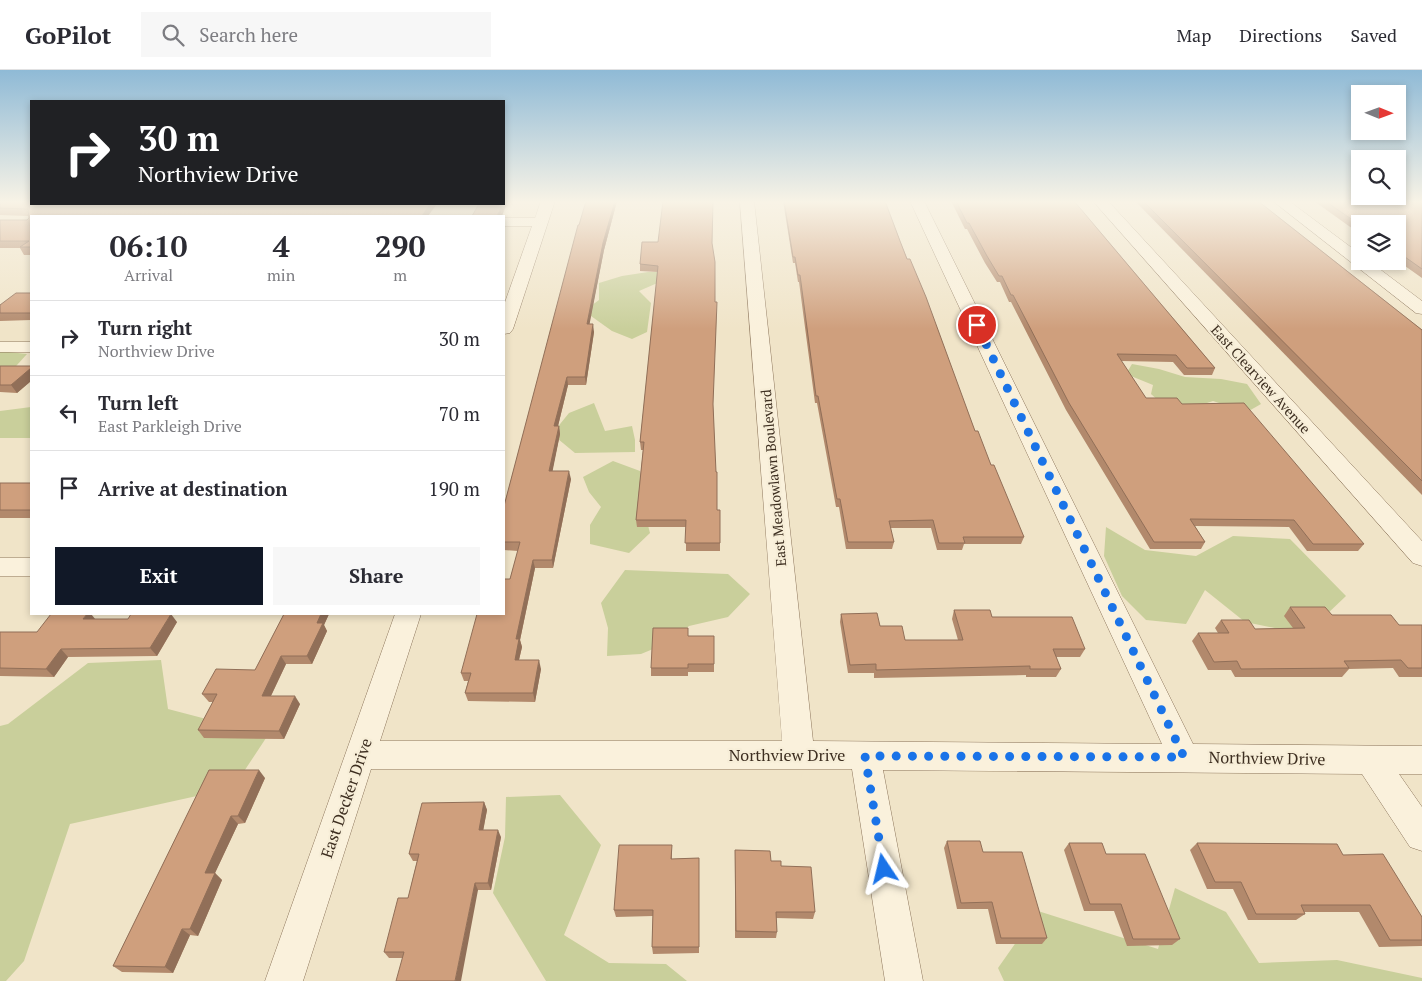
<!DOCTYPE html>
<html lang="en">
<head>
<meta charset="utf-8">
<style>
	:root { --surface:#fff; --page:#f7f7f7; --text:#2b2b33; --muted:#7c7c81; --line:#e1e1e2; --accent:#111827 }
	body { margin:0; font-family:"PT Serif",serif; background:var(--page); color:var(--text); height:100vh; display:flex; flex-direction:column; font-size:19px; white-space:nowrap }
	* { box-sizing:border-box; margin:0 }
	p { font-size:16px; color:var(--muted) }
	.icon { flex:none; width:28px; height:28px; fill:none; stroke:currentColor; stroke-width:2; stroke-linecap:round; stroke-linejoin:round }
	.map { position:relative; flex:1; overflow:hidden }
	.drawer { position:absolute; left:30px; top:145px; width:475px; height:400px; display:flex; flex-direction:column; background:var(--surface); border-radius:0px; box-shadow:0 2px 8px #0003 }
	.drawer>* { flex:none }
	.top-card { position:absolute; left:30px; top:30px; width:475px; height:105px; border-radius:0px; box-shadow:0 2px 8px #0003; background:#202124; color:#fff; overflow:hidden }
	.needle { width:32px; rotate:91deg }
	.controls { position:absolute; left:1351px; top:15px; display:grid; gap:10px }
	.controls a { display:grid; place-items:center; width:55px; height:55px; border-radius:0px; background:var(--surface); box-shadow:0 2px 8px #0003; font-size:25px }
	.pin { position:absolute; display:grid; place-items:center; width:42px; height:42px; color:#fff; margin:-21px; border:2px solid #fff; border-radius:50%; box-shadow:0 1px 5px #0007 }
	.me { position:absolute; width:55px; margin:-28px; rotate:350deg; stroke-linejoin:round; filter:drop-shadow(0 0 4px #0008) }
	.turn { display:flex; align-items:center; gap:18px; height:105px; padding:0 25px; font-size:22px }
	.turn .icon { width:65px; height:65px; stroke-width:2.5 }
	.turn b { display:block; font-size:35px; line-height:42px }
	.eta { display:flex; justify-content:space-evenly; align-items:center; height:85px; text-align:center }
	.eta b { font-size:30px; font-weight:700; line-height:35px }
	.button { display:flex; gap:10px; margin-top:auto; padding:10px 25px }
	.button a { flex:1; height:58px; border-radius:0px; background:var(--accent); color:#fff; font-size:20px; font-weight:700; line-height:58px; text-align:center }
	.button a+a { background:var(--page); color:var(--text) }
	ul { padding:0; list-style:none }
	li { display:flex; align-items:center; gap:15px; height:75px; padding:0 25px; border-top:1px solid var(--line) }
	li div { flex:1 }
	li b { display:block; font-size:19px }
	li em { font-style:normal }
	header { display:flex; align-items:center; gap:30px; box-sizing:border-box; height:70px; padding:0 25px; background:var(--surface); border-bottom:1px solid var(--line) }
	header strong { font-size:24px }
	nav { display:flex; gap:28px; margin-inline-start:auto; font-size:18px }
	.search { width:350px; height:45px; background:var(--page); display:flex; align-items:center; gap:12px; box-sizing:border-box; padding:0 18px; border-radius:0px; color:var(--muted); font-size:19px }
	.map>svg:first-child { display:block }
	.green { fill:#c9cf9b }
	.lines { fill:none; stroke-linecap:round; stroke-linejoin:round }
	.minor-casing { stroke:#8d765c; stroke-width:1 }
	.minor { fill:#faf1dc; fill-rule:evenodd }
	.wall { fill:#b2896c }
	.shaded-wall { fill:#916f58 }
	.building { fill:#cf9f7d; stroke:#916f58 }
	.route { stroke:#1a73e8; stroke-width:9; stroke-dasharray:0 16.2 }
	.labels { text-anchor:middle; dominant-baseline:central; stroke-width:4.5; stroke-linejoin:round; paint-order:stroke }
	.street-label { font-size:14px; fill:#3d2e20; stroke:#f7eed8 }
	.near-street-label { font-size:16px; fill:#3d2e20; stroke:#f7eed8 }
</style>
</head>
<body>
<header>
<strong>GoPilot</strong>
<div class="search"><svg class="icon" aria-label="search" viewBox="0 0 24 24"><circle cx="10" cy="10" r="6"/><path d="M15 15l6 6"/></svg>Search here</div>
<nav><a>Map</a><a>Directions</a><a>Saved</a></nav>
</header>
<div class="map">
<svg width="1422" height="911" viewBox="0 0 1422 911">
	<rect width="100%" height="100%" fill="#f0e4c8"/>
	<g class="green">
		<path d="M648,202H665L662,211L639,221L651,233L647,262L632,269L612,261L584,241L599,230V213L622,206Z"/>
		<path d="M0,281L27,284L7,306L0,308Z"/>
		<path d="M1132,294L1159,299L1185,307L1221,309L1247,314L1261,334L1247,342L1213,331L1195,337L1160,332L1151,324L1153,315L1126,304Z"/>
		<path d="M594,333L605,361L632,356L635,370V382L575,383L552,364L569,343Z"/>
		<path d="M31,337V368H0V341Z"/>
		<path d="M613,391L640,401L641,429L650,463L629,483L590,474V455L601,437L589,422L583,407Z"/>
		<path d="M1106,457L1145,480L1196,486L1233,466L1290,469L1346,526L1325,546L1294,562L1245,552L1205,520L1186,554L1146,550L1122,526L1104,486Z"/>
		<path d="M625,500L728,504L750,524L728,547L689,556L670,572L641,584L607,586L608,558L601,533Z"/>
		<path d="M161,590L168,639L268,665L233,718L70,754L24,891L6,911H0V656L8,654L88,593Z"/>
		<path d="M560,725L601,775L564,865L609,893L666,894L687,911H546L493,823L505,767L506,727Z"/>
		<path d="M1175,818L1226,842L1259,893L1337,890L1422,908V911H1004L998,898L1038,841L1158,879Z"/>
	</g>
	<g class="lines">
		<defs>
			<g id="minor">
				<path d="M541,131H555L513,259L510,263L504,264V235L532,156H504V148H535Z"/>
				<path d="M740,131H754L813,671L1162,674L910,131H924L1193,674L1422,676V704H1399L1422,737V781L1410,777L1362,704L883,700L923,911H885L852,699H371L303,911H265L395,544H421L380,671H782Z"/>
				<path d="M1093,131H1108L1422,471V496L1413,493Z"/>
				<path d="M1273,131H1289L1360,184V191H1369L1422,231V244L1416,243Z"/>
				<rect x="0" y="272" width="31" height="10"/>
				<rect x="0" y="488" width="31" height="18"/>
			</g>
		</defs>
		<use href="#minor" class="minor-casing"/>
		<use href="#minor" class="minor"/>
	</g>
	<g class="wall">
		<path d="M0,131H31V185H24L20,178H0V150H27L29,148V146L0,145Z"/>
		<path d="M586,131H617L604,180L589,254L594,262L586,315H568L558,356H559L560,364L552,401L571,409L553,498H535L520,570L522,577L519,590L541,599L535,632L468,631L465,623L468,611H464L461,603L510,509L518,481L504,480V436Z"/>
		<path d="M783,131H885L900,171L975,361L1024,467L1021,474H964L962,480H937L931,458H890L894,472L892,479H846L839,437H836L817,333H815L799,212H798L795,193H793Z"/>
		<path d="M951,131H1074L1215,298L1212,305H1184L1173,292L1121,291L1146,328L1182,334L1364,474L1358,481H1307L1289,457L1195,456L1205,472L1201,479H1150L1066,340L1011,232H1009L1000,212H997L985,193L967,159H965Z"/>
		<path d="M1135,131H1258L1422,260V425Z"/>
		<path d="M1314,131H1422V208L1398,191V154H1360V164Z"/>
		<path d="M712,173L713,337L717,440H720V481H686V457H637L636,450L643,380H641L640,372L658,202L640,201V194Z"/>
		<path d="M31,223V250L0,251V235Z"/>
		<path d="M0,296H31V311L17,323L0,322Z"/>
		<rect x="0" y="413" width="31" height="35"/>
		<path d="M1290,537L1332,545L1399,555H1422V607H1399L1393,598L1349,599L1342,607H1235L1231,600H1208L1192,571L1198,563H1218L1215,558L1221,550L1255,559L1293,558L1284,546Z"/>
		<path d="M954,540L992,547L1085,579L1080,587H1056L1061,599L1056,607H1026V605L874,608V603H848L840,552L841,544L880,556L905,570H958L952,549Z"/>
		<path d="M284,544H329L324,555L327,561L312,594H286L271,626L300,634L284,669L204,668L198,660L213,632H209L202,624L255,600Z"/>
		<path d="M96,549L177,552L157,586L68,587L54,607L0,606V562H37Z"/>
		<path d="M688,566H714V602H688V606H651V598Z"/>
		<path d="M209,700L265,708L245,753L238,754L215,803L222,810L198,866L190,865L173,903L122,902L113,896Z"/>
		<path d="M484,732L487,740L483,760L501,767L491,820H478L402,888H389L384,882L408,828L417,791H413L409,784Z"/>
		<path d="M947,771L983,782L1047,868L1042,874H996L988,839H957L944,778Z"/>
		<path d="M1069,773L1106,784L1180,869L1172,875L1127,876L1114,841H1084L1064,780Z"/>
		<path d="M1197,773L1343,785L1422,847V876L1379,877L1359,842H1304L1305,844L1296,850H1248L1233,819H1207L1190,780Z"/>
		<path d="M735,780L771,791L781,796L815,842L813,849L776,848L777,862L776,868H735Z"/>
		<path d="M672,782V789L699,788V883L653,884L652,877L653,846L616,847L614,840Z"/>
	</g>
	<g class="shaded-wall">
		<path d="M504,131H508L502,146H497L503,134H504Z"/>
		<path d="M615,131H617L604,180L588,262L587,254L603,173Z"/>
		<path d="M430,134H437L428,146H422Z"/>
		<path d="M593,254L594,262L586,315L585,307Z"/>
		<path d="M31,298V311L17,323L11,315Z"/>
		<path d="M567,307L568,315L556,364L554,356Z"/>
		<path d="M559,356L560,364L551,409L549,401Z"/>
		<path d="M569,401L571,409L553,498L552,490Z"/>
		<path d="M533,490L535,498L520,570L522,577L517,598L515,590L516,569Z"/>
		<path d="M87,544H91L96,550L83,549Z"/>
		<path d="M171,544L177,552L157,586L150,578Z"/>
		<path d="M321,544H329L324,555L327,561L312,594L307,586L317,553Z"/>
		<path d="M61,579L68,587L54,607L46,599Z"/>
		<path d="M281,586L286,594L267,634L262,626Z"/>
		<path d="M539,590L541,599L535,632L533,623Z"/>
		<path d="M295,626L300,634L284,669L279,661Z"/>
		<path d="M259,700L265,708L245,753L238,746Z"/>
		<path d="M484,732L487,740L482,767L479,760Z"/>
		<path d="M231,746L238,754L215,803L222,810L198,866L190,859L205,803Z"/>
		<path d="M498,760L501,767L491,820L488,813Z"/>
		<path d="M475,813L478,820L461,911H455Z"/>
		<path d="M182,859L190,865L173,903L165,897Z"/>
	</g>
	<g class="building">
		<path d="M0,131H31V134H430L422,146H31V177H20L29,171H0V150H27L29,148L28,139L0,138Z"/>
		<path d="M586,131H615L603,173L587,254H593L585,307H567L554,356H559L549,401H569L552,490H533L516,569H519L515,590H539L533,623H465L471,603H461L477,544H504V509H510L520,472H504V436L578,155H579Z"/>
		<path d="M663,131H713L712,173L715,192V232H717L713,334L716,402H717V440H720V473H685L686,450H636L644,372H640L658,196L640,194L642,172H658Z"/>
		<path d="M784,131H885L900,171L907,189H910L926,227L975,361H978L991,395H994L1024,467H963L965,473H939L933,450L889,451L894,472H848L840,429H837L818,326H816L800,205H798L795,187H793Z"/>
		<path d="M956,131H1074L1215,298H1187L1176,285L1117,284L1146,328H1177L1182,334L1244,333L1364,474H1313L1294,450L1190,449L1205,472H1154L1069,333L1013,225H1011L1002,206H999L987,186L969,153H967Z"/>
		<path d="M1143,131H1258L1422,260V411Z"/>
		<path d="M1325,131H1422V199L1398,182V154H1360V155Z"/>
		<path d="M479,134H503L497,146H472Z"/>
		<path d="M16,223H31V243H0V235Z"/>
		<path d="M0,296H31V298L11,315H0Z"/>
		<rect x="0" y="413" width="31" height="27"/>
		<path d="M1290,537H1325L1332,545H1391L1399,555H1422V598H1408L1401,590L1344,591L1349,598L1241,599L1237,591L1214,592L1198,563H1229L1221,550H1249L1255,559L1305,558Z"/>
		<path d="M954,540H990L992,547H1072L1085,579H1053L1061,599H1030V596L876,600V594L850,595L841,544L877,543L880,556H902L905,570H963Z"/>
		<path d="M51,544H87L83,549H128L131,544H171L150,578L61,579L46,599L0,598V562H37Z"/>
		<path d="M284,544H321L317,553H323L307,586H281L262,626H295L279,661L198,660L217,624H202L216,599L255,600Z"/>
		<path d="M653,558H688V566H714V594H688V598H651Z"/>
		<path d="M209,700H259L238,746H231L205,803H215L190,859H182L165,897L113,896Z"/>
		<path d="M484,732L479,760H498L488,813H475L455,911H396L404,882H384L398,828H408L419,784H409L422,733Z"/>
		<path d="M947,771H980L983,782H1022L1047,868H1001L992,832L961,833Z"/>
		<path d="M1069,773H1102L1106,784H1145L1180,869H1133L1121,834H1090Z"/>
		<path d="M1197,773L1337,774L1343,785L1383,784L1422,847V870H1390L1370,835H1301L1305,844H1256L1241,812H1215Z"/>
		<path d="M619,775H672L671,789L699,788V877H652L653,840H614Z"/>
		<path d="M735,780L770,781L771,791H781V796L811,797L815,842H776L777,862L736,861Z"/>
	</g>
	<linearGradient id="sky" x2="0" y2="1"><stop stop-color="#8fbad6"/><stop offset="0.51" stop-color="#f8f3e6"/><stop offset="1" stop-color="#f8f3e6" stop-opacity="0"/></linearGradient>
	<rect width="1422" height="259" fill="url(#sky)"/>
	<g class="lines">
		<path class="route" d="M884,799L865,686L1184,687L977,255"/>
	</g>
	<g class="labels">
		<g class="street-label">
			<text transform="translate(1261 309) rotate(48)">East Clearview Avenue</text>
			<text transform="translate(773 408) rotate(-95)">East Meadowlawn Boulevard</text>
		</g>
		<g class="near-street-label">
			<text x="787" y="685">Northview Drive</text>
			<text transform="translate(1267 688) rotate(1)">Northview Drive</text>
			<text transform="translate(346 728) rotate(-71)">East Decker Drive</text>
		</g>
	</g>
</svg>
<div class="controls">
<a><svg class="needle" viewBox="-14 -14 28 28"><path d="M0-13l5 13h-10z" fill="#e53935"/><path d="M0 13l5-13h-10z" fill="#7c7c81"/></svg></a>
<a><svg class="icon" aria-label="search" viewBox="0 0 24 24"><circle cx="10" cy="10" r="6"/><path d="M15 15l6 6"/></svg></a>
<a><svg class="icon" aria-label="layers" viewBox="0 0 24 24"><path d="M12 4l9 5-9 5-9-5zM3 14l9 5 9-5"/></svg></a>
</div>
<div class="pin" style="left:977px;top:255px;background:#d93025"><svg class="icon" aria-label="arrive" viewBox="0 0 24 24"><path d="M6 21V4h12l-3 4 3 4H6"/></svg></div>
<svg class="me" style="left:884px;top:799px" viewBox="-20 -20 40 40"><path d="M0-17L14 15 0 8-14 15z" fill="#1a73e8" stroke="#fff" stroke-width="4"/></svg>
<div class="top-card">
<div class="turn"><svg class="icon" aria-label="right" viewBox="0 0 24 24"><path d="M7 20v-9h11M14 6l5 5-5 5"/></svg><div><b>30 m</b>Northview Drive</div></div>
</div>
<section class="drawer">
<div class="eta">
<div><b>06:10</b><p>Arrival</p></div>
<div><b>4</b><p>min</p></div>
<div><b>290</b><p>m</p></div>
</div>
<ul>
<li><svg class="icon" aria-label="right" viewBox="0 0 24 24"><path d="M7 20v-9h11M14 6l5 5-5 5"/></svg><div><b>Turn right</b><p>Northview Drive</p></div><em>30 m</em></li>
<li><svg class="icon" aria-label="left" viewBox="0 0 24 24"><path d="M17 20v-9H6M10 6l-5 5 5 5"/></svg><div><b>Turn left</b><p>East Parkleigh Drive</p></div><em>70 m</em></li>
<li><svg class="icon" aria-label="arrive" viewBox="0 0 24 24"><path d="M6 21V4h12l-3 4 3 4H6"/></svg><div><b>Arrive at destination</b></div><em>190 m</em></li>
</ul>
<div class="button"><a>Exit</a><a>Share</a></div>
</section>
</div>
</body>
</html>
